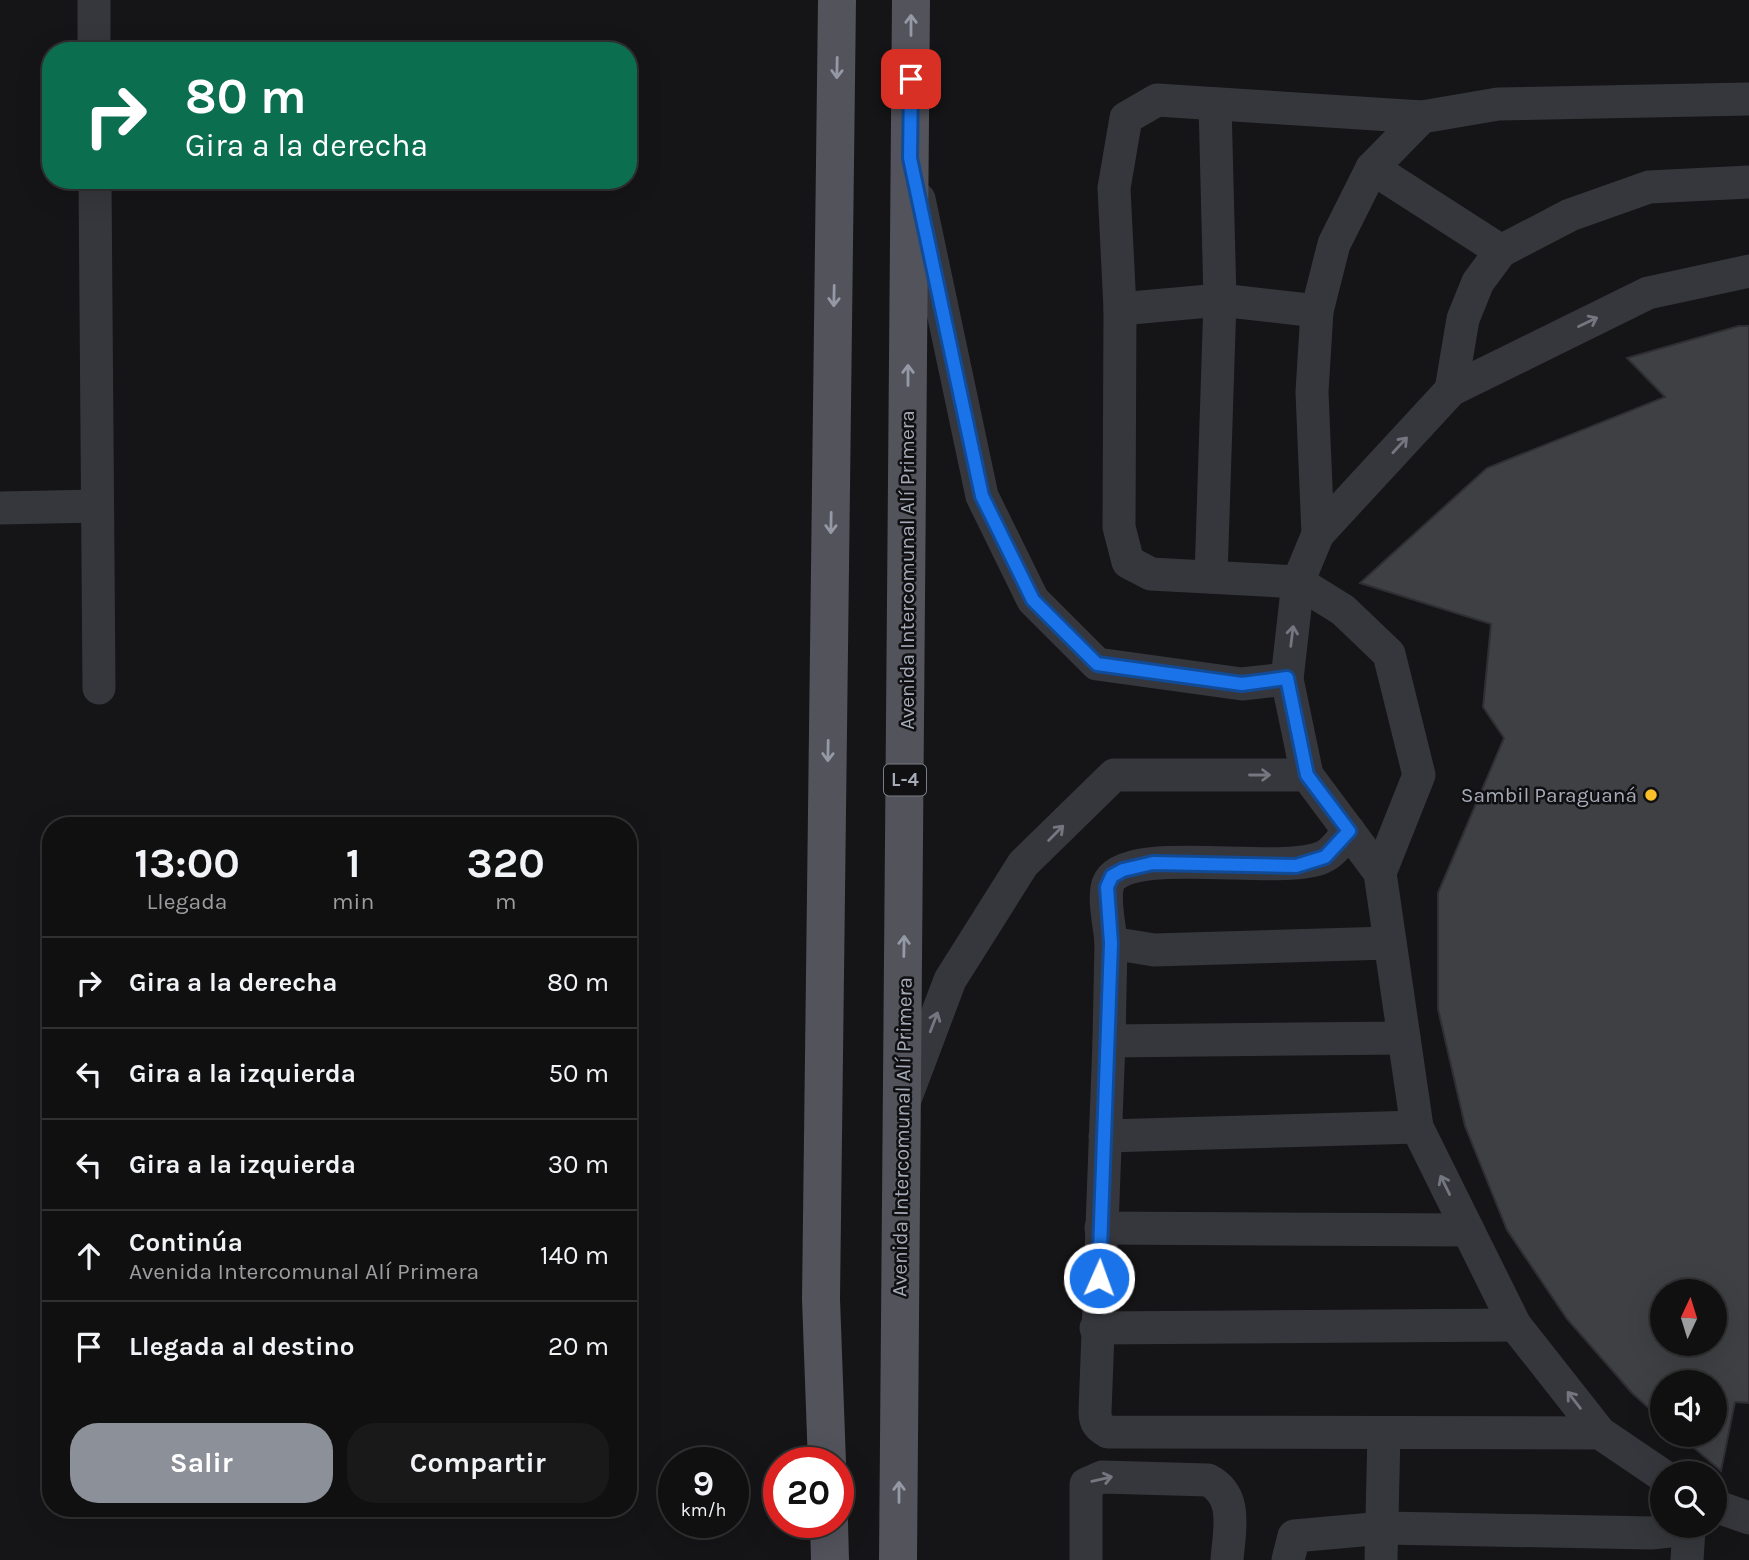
<!DOCTYPE html>
<html lang="es">
<head>
<meta charset="utf-8">
<style>
	:root { --surface:#101011; --page:#19191a; --text:#f1f3f6; --muted:#9c9d9f; --line:#303031; --accent:#8c9099 }
	body { margin:0; font-family:Karla,sans-serif; background:var(--page); color:var(--text); height:100vh; display:flex; flex-direction:column; font-size:26px; white-space:nowrap }
	* { box-sizing:border-box; margin:0 }
	p { font-size:23px; color:var(--muted) }
	.icon { flex:none; width:38px; height:38px; fill:none; stroke:currentColor; stroke-width:2; stroke-linecap:round; stroke-linejoin:round }
	.map { position:relative; flex:1; overflow:hidden }
	.panel { position:absolute; left:42px; top:817px; width:595px; height:700px; display:flex; flex-direction:column; background:var(--surface); border-radius:28px; box-shadow:0 7px 28px #0002,0 0 0 2px var(--line) }
	.panel>* { flex:none }
	.guide { position:absolute; left:42px; top:42px; width:595px; height:147px; border-radius:28px; box-shadow:0 7px 28px #0002,0 0 0 2px var(--line); background:#0b6e4f; color:#fff; overflow:hidden }
	.needle { width:46px; rotate:4deg }
	.fabs { position:absolute; left:1650px; top:1279px; display:grid; gap:14px }
	.fabs a { display:grid; place-items:center; width:77px; height:77px; border-radius:50%; background:var(--surface); box-shadow:0 7px 28px #0002,0 0 0 2px var(--line); font-size:35px }
	.speed { position:absolute; left:658px; top:1447px; display:flex; gap:14px; font-size:35px; font-weight:700; text-align:center }
	.speed>* { display:grid; place-content:center; width:91px; height:91px; border-radius:50%; background:var(--surface); box-shadow:0 7px 28px #0002,0 0 0 2px var(--line); line-height:1 }
	.speed small { font-size:18px; font-weight:400 }
	.speed .limit { border:10px solid #d22; background:#fff; color:#111 }
	.pin { position:absolute; display:grid; place-items:center; width:60px; height:60px; color:#fff; margin:-30px; border-radius:14px; box-shadow:0 4px 10px #0006 }
	.me { position:absolute; width:77px; margin:-38px; rotate:2deg; stroke-linejoin:round; filter:drop-shadow(0 0 5px #0008) }
	.turn { display:flex; align-items:center; gap:24px; height:147px; padding:0 28px; font-size:32px }
	.turn .icon { width:91px; height:91px; stroke-width:2.5 }
	.turn b { display:block; font-size:49px; line-height:60px }
	.eta { display:flex; justify-content:space-evenly; align-items:center; height:119px; text-align:center }
	.eta b { font-size:42px; font-weight:700; line-height:49px }
	.primary-button { display:flex; gap:14px; margin-top:auto; padding:14px 28px }
	.primary-button a { flex:1; height:80px; border-radius:28px; background:var(--accent); color:#fff; font-size:28px; font-weight:700; line-height:80px; text-align:center }
	.primary-button a+a { background:var(--page); color:var(--text) }
	ul { padding:0; list-style:none }
	li { display:flex; align-items:center; gap:21px; height:91px; padding:0 28px; border-top:2px solid var(--line) }
	li div { flex:1 }
	li b { display:block; font-size:26px }
	li em { font-style:normal }
	.map>svg:first-child { display:block }
	.building { fill:#3f4044; stroke:#2f2f33; stroke-width:2; fill-rule:evenodd }
	.lines { fill:none; stroke-linecap:round; stroke-linejoin:round }
	.minor { stroke:#36373c; stroke-width:33 }
	.major { stroke:#52535b; stroke-width:38 }
	.oneway { stroke:#9599a5 }
	.oneway2 { stroke:#747780 }
	.route-casing { stroke:#114b97; stroke-width:18 }
	.route { stroke:#1a73e8; stroke-width:12 }
	.poi-dot { fill:#f9c02b; stroke:#101012; stroke-width:2.5 }
	.labels { text-anchor:middle; dominant-baseline:central; stroke-width:5; stroke-linejoin:round; paint-order:stroke }
	.shield { fill:#101012; stroke:#797c86; stroke-width:2 }
	.shield-label { font-size:19px; font-weight:bold; fill:#a6abb8 }
	.street-label { font-size:21px; fill:#a6abb8; stroke:#101012 }
	.poi-label { font-size:21px; fill:#a6abb8; stroke:#101012; text-anchor:end }
</style>
</head>
<body>
<div class="map">
<svg width="1749" height="1560" viewBox="0 0 1749 1560">
	<rect width="100%" height="100%" fill="#151517"/>
	<path class="building" d="M1739,326H1749V1403L1735,1402L1721,1471L1679,1435H1715V1382H1662V1420L1632,1393L1567,1319L1507,1230L1465,1126L1438,1009V893L1504,738L1483,707L1491,624L1360,583L1487,468L1665,397L1627,358ZM1662,1292H1715V1344H1662Z"/>
	<g class="lines">
		<g class="minor">
			<path d="M94,0V51"/>
			<path d="M1372,168L1501,251"/>
			<path d="M95,180L99,688"/>
			<path d="M919,199L982,496L1033,600L1097,664L1242,684L1287,679"/>
			<path d="M1120,309L1114,188L1126,118L1157,100L1422,117"/>
			<path d="M1317,311L1220,300L1120,309L1119,527L1128,562L1151,574L1298,582L1343,610L1389,654L1419,775L1380,873"/>
			<path d="M1451,390L1463,319L1478,282L1501,251L1570,215L1649,187L1749,182"/>
			<path d="M0,508L97,506"/>
			<path d="M1318,534L1312,392L1317,311L1334,244L1372,168L1422,117L1498,104L1749,99"/>
			<path d="M1211,577L1220,300L1215,104"/>
			<path d="M1349,831C1342,839 1333,853 1323,857C1281,877 1123,842 1108,884C1103,900 1110,926 1111,943L1154,950L1389,943"/>
			<path d="M1111,943L1109,1041L1404,1038"/>
			<path d="M1109,1041L1095,1412C1095,1423 1099,1427 1108,1432L1600,1433"/>
			<path d="M906,1097L950,980L1023,864L1114,775H1307"/>
			<path d="M1105,1136L1417,1127"/>
			<path d="M1101,1228L1468,1230"/>
			<path d="M1096,1328L1515,1325"/>
			<path d="M1662,1475L1600,1433L1515,1325L1417,1127L1380,873L1307,775L1287,679L1298,582L1318,534L1451,390L1648,293L1749,271"/>
			<path d="M1715,1506L1749,1518"/>
			<path d="M1086,1560V1484L1102,1477L1208,1480C1239,1496 1229,1531 1227,1560"/>
			<path d="M1288,1560L1294,1536L1384,1528L1651,1533L1689,1529L1691,1526"/>
			<path d="M1381,1560L1384,1433"/>
			<path d="M1687,1560L1689,1529"/>
		</g>
		<g class="major">
			<path d="M827,1463L821,1299L837,0"/>
			<path d="M829,1522L830,1560"/>
			<path d="M898,1560L911,0"/>
		</g>
	</g>
	<defs><path id="oneway-shaft" d="M-6 0H5M1.5-3L5.5 0L1.5 3" fill="none" stroke-width="1.6" stroke-linecap="round" stroke-linejoin="round" transform="scale(1.75)"/></defs>
	<g class="oneway">
		<use href="#oneway-shaft" transform="translate(911 25) rotate(-90)"/>
		<use href="#oneway-shaft" transform="translate(837 68) rotate(91)"/>
		<use href="#oneway-shaft" transform="translate(834 296) rotate(91)"/>
		<use href="#oneway-shaft" transform="translate(908 375) rotate(-90)"/>
		<use href="#oneway-shaft" transform="translate(831 523) rotate(91)"/>
		<use href="#oneway-shaft" transform="translate(828 751) rotate(91)"/>
		<use href="#oneway-shaft" transform="translate(904 946) rotate(-89)"/>
		<use href="#oneway-shaft" transform="translate(899 1492) rotate(-90)"/>
	</g>
	<g class="oneway2">
		<use href="#oneway-shaft" transform="translate(1588 322) rotate(-26)"/>
		<use href="#oneway-shaft" transform="translate(1400 445) rotate(-47)"/>
		<use href="#oneway-shaft" transform="translate(1292 636) rotate(-83)"/>
		<use href="#oneway-shaft" transform="translate(1260 775)"/>
		<use href="#oneway-shaft" transform="translate(1056 833) rotate(-45)"/>
		<use href="#oneway-shaft" transform="translate(934 1022) rotate(-69)"/>
		<use href="#oneway-shaft" transform="translate(1445 1185) rotate(-116)"/>
		<use href="#oneway-shaft" transform="translate(1574 1400) rotate(-128)"/>
		<use href="#oneway-shaft" transform="translate(1102 1479) rotate(-13)"/>
	</g>
	<g class="lines">
		<defs>
			<path id="route" d="M911,79L910,158L982,496L1033,600L1097,664L1242,684L1287,678L1307,775L1349,831L1325,857L1296,866L1153,863L1123,870L1112,876L1107,887L1111,943L1099,1278"/>
		</defs>
		<use href="#route" class="route-casing"/>
		<use href="#route" class="route"/>
	</g>
	<circle class="poi-dot" cx="1651" cy="795" r="7"/>
	<g class="labels">
		<rect class="shield" x="884" y="764.5" width="42" height="31" rx="5"/>
		<g class="shield-label">
			<text x="905" y="780">L-4</text>
		</g>
		<g class="street-label">
			<text transform="translate(907 570) rotate(-90)">Avenida Intercomunal Alí Primera</text>
			<text transform="translate(902 1137) rotate(-89)">Avenida Intercomunal Alí Primera</text>
		</g>
		<g class="poi-label">
			<text x="1637" y="795">Sambil Paraguaná</text>
		</g>
	</g>
</svg>
<div class="fabs">
<a><svg class="needle" viewBox="-14 -14 28 28"><path d="M0-13l5 13h-10z" fill="#e53935"/><path d="M0 13l5-13h-10z" fill="#9c9d9f"/></svg></a>
<a><svg class="icon" aria-label="sound" viewBox="0 0 24 24"><path d="M4 9h4l5-4v14l-5-4H4zM17 9q2 3 0 6"/></svg></a>
<a><svg class="icon" aria-label="search" viewBox="0 0 24 24"><circle cx="10" cy="10" r="6"/><path d="M15 15l6 6"/></svg></a>
</div>
<div class="speed"><div>9<small>km/h</small></div><div class="limit">20</div></div>
<div class="pin" style="left:911px;top:79px;background:#d93025"><svg class="icon" aria-label="arrive" viewBox="0 0 24 24"><path d="M6 21V4h12l-3 4 3 4H6"/></svg></div>
<svg class="me" style="left:1099px;top:1278px" viewBox="-20 -20 40 40"><circle r="17" fill="#1a73e8" stroke="#fff" stroke-width="3"/><path d="M0-11L8 9 0 5-8 9z" fill="#fff"/></svg>
<div class="guide">
<div class="turn"><svg class="icon" aria-label="right" viewBox="0 0 24 24"><path d="M7 20v-9h11M14 6l5 5-5 5"/></svg><div><b>80 m</b>Gira a la derecha</div></div>
</div>
<section class="panel">
<div class="eta">
<div><b>13:00</b><p>Llegada</p></div>
<div><b>1</b><p>min</p></div>
<div><b>320</b><p>m</p></div>
</div>
<ul>
<li><svg class="icon" aria-label="right" viewBox="0 0 24 24"><path d="M7 20v-9h11M14 6l5 5-5 5"/></svg><div><b>Gira a la derecha</b></div><em>80 m</em></li>
<li><svg class="icon" aria-label="left" viewBox="0 0 24 24"><path d="M17 20v-9H6M10 6l-5 5 5 5"/></svg><div><b>Gira a la izquierda</b></div><em>50 m</em></li>
<li><svg class="icon" aria-label="left" viewBox="0 0 24 24"><path d="M17 20v-9H6M10 6l-5 5 5 5"/></svg><div><b>Gira a la izquierda</b></div><em>30 m</em></li>
<li><svg class="icon" aria-label="ahead" viewBox="0 0 24 24"><path d="M12 20V5M6 11l6-6 6 6"/></svg><div><b>Continúa</b><p>Avenida Intercomunal Alí Primera</p></div><em>140 m</em></li>
<li><svg class="icon" aria-label="arrive" viewBox="0 0 24 24"><path d="M6 21V4h12l-3 4 3 4H6"/></svg><div><b>Llegada al destino</b></div><em>20 m</em></li>
</ul>
<div class="primary-button"><a>Salir</a><a>Compartir</a></div>
</section>
</div>
</body>
</html>
